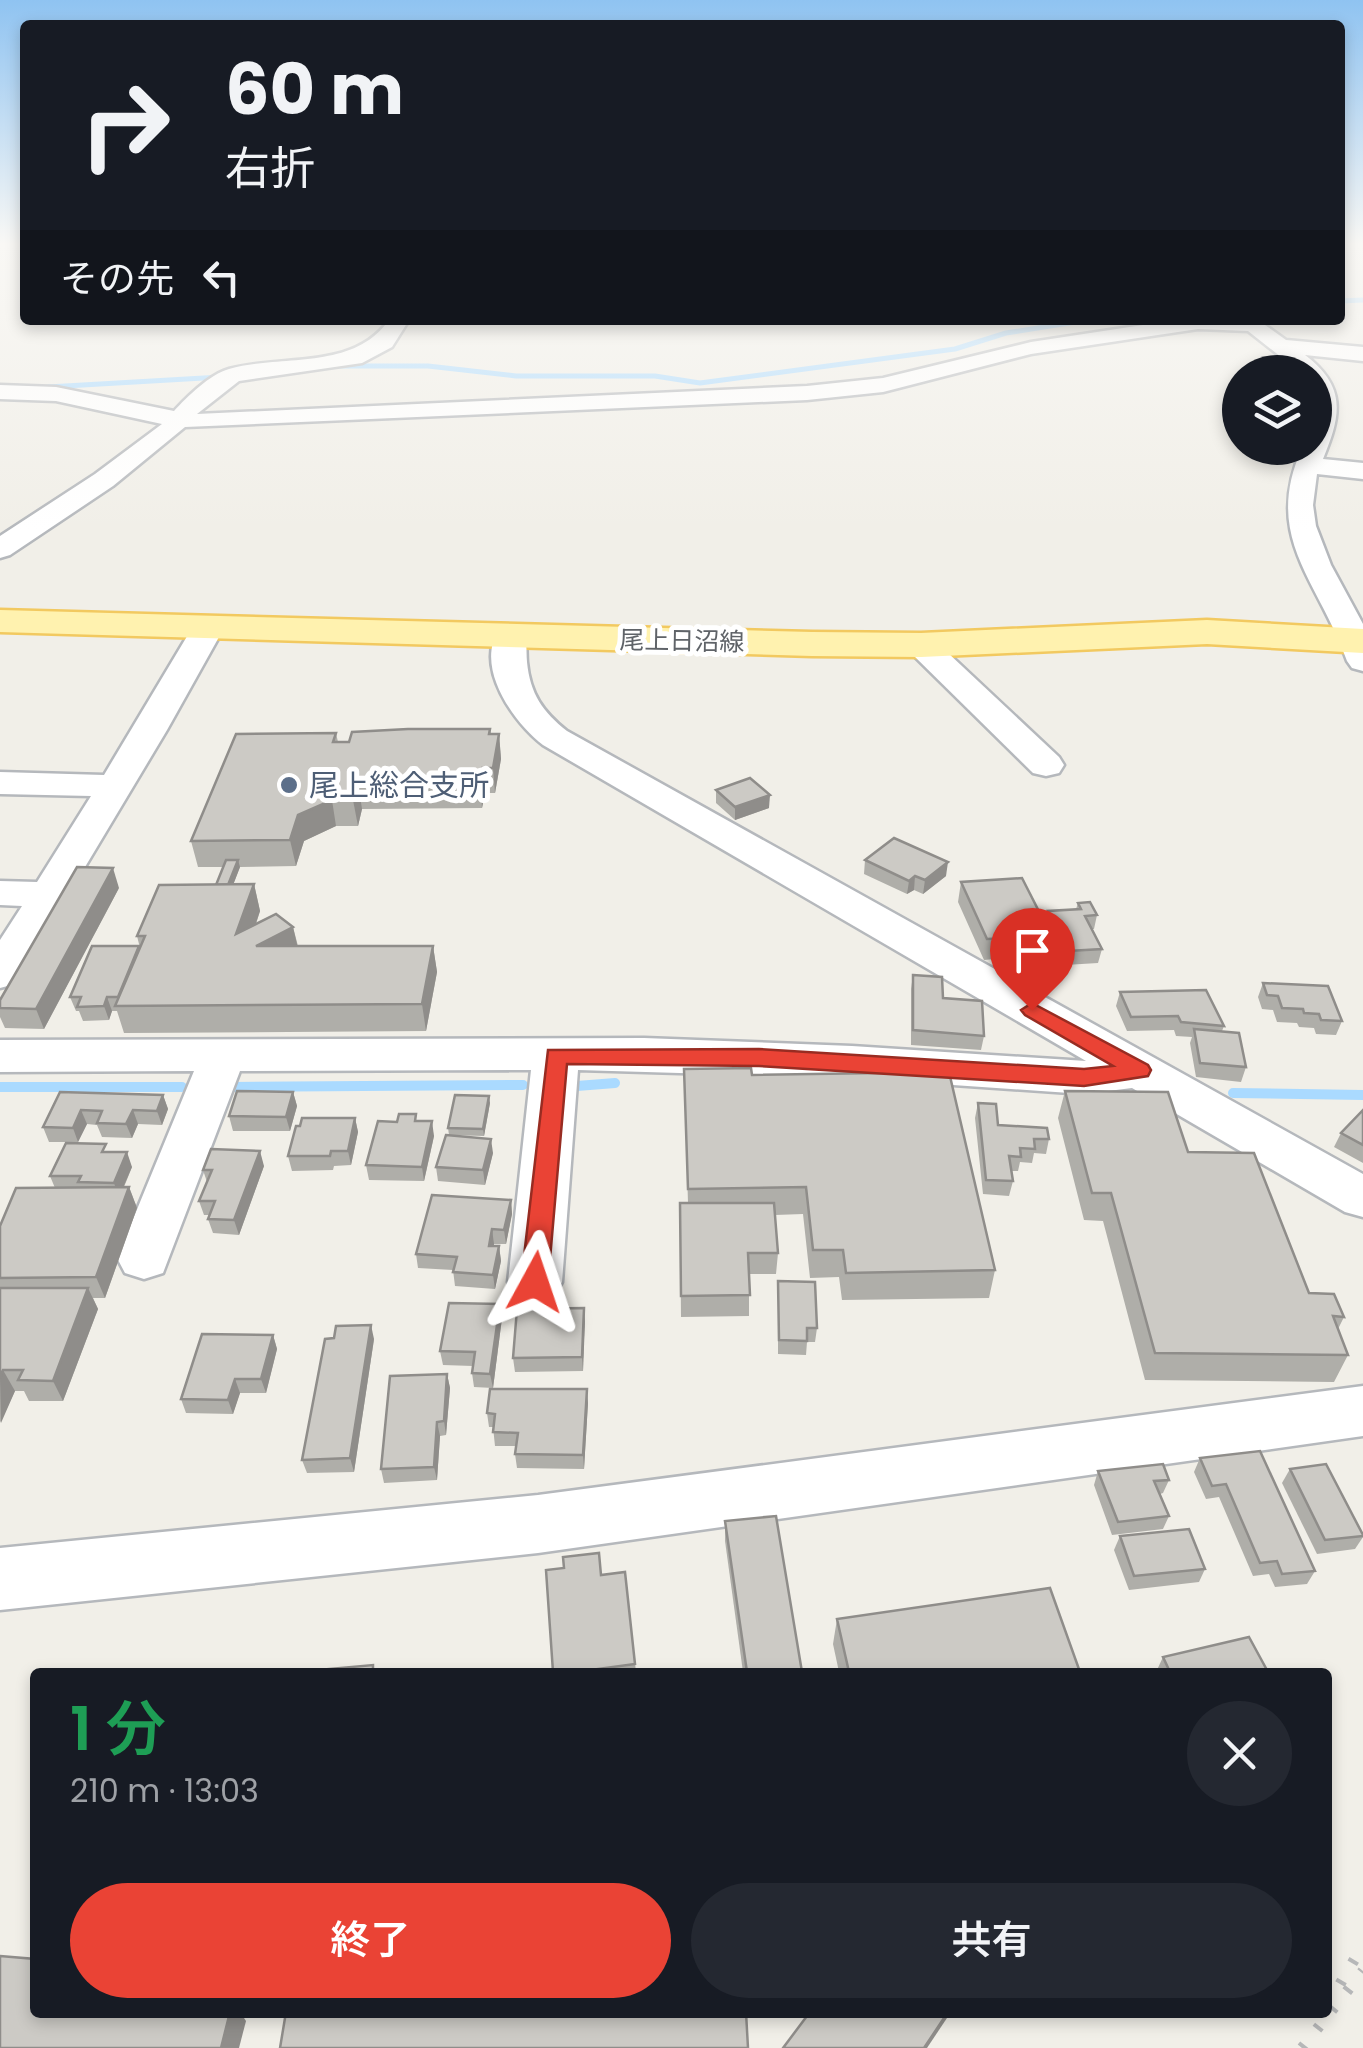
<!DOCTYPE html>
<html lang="ja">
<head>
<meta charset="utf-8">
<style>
	:root { --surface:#171b24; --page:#242831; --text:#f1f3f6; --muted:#9ea1a6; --accent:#ea4335 }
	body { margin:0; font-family:Poppins,"Noto Sans JP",sans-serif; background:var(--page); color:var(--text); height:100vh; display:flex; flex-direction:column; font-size:38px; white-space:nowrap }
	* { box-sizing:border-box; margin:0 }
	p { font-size:32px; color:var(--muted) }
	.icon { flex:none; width:55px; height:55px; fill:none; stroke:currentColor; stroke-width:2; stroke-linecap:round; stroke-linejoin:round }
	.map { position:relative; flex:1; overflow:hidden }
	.sheet { position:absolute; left:30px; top:1668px; width:1302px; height:350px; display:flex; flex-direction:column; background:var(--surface); border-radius:10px; box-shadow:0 5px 15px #0003 }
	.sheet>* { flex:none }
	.top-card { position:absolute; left:20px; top:20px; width:1325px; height:305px; border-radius:10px; box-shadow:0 5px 15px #0003; background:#171b24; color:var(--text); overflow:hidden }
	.controls { position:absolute; left:1222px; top:355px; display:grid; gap:20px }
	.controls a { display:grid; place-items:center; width:110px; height:110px; border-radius:50%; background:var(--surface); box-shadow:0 5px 15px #0003; font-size:50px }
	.pin { position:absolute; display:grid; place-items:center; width:85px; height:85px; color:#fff; margin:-102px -42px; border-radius:50% 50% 50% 0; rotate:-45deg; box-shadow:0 0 10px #0007 }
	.pin .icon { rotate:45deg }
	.me { position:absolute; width:110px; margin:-55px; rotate:5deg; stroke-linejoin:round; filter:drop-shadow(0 0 8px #0008) }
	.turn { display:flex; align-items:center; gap:35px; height:210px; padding:0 40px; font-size:45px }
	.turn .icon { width:130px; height:130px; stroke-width:2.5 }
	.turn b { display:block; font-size:70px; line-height:85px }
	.then { display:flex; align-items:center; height:95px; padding:0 40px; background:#0003; gap:20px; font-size:38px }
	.round { display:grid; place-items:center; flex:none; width:105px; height:105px; border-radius:52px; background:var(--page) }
	.head { display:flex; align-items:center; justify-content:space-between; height:170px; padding:0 40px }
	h1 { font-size:60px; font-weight:600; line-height:75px; color:#1e9e55 }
	.action { display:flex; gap:20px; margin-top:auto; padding:20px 40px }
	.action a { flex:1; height:115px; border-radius:60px; background:var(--accent); color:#fff; font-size:40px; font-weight:600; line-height:115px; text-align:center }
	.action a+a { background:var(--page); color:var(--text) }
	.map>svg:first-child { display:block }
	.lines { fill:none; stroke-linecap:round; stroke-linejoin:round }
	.stream-far1 { stroke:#aadaff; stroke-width:5 }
	.stream { stroke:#aadaff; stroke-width:10 }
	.minor-casing { stroke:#b5b8bc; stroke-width:5 }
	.major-casing { stroke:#f2c960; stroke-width:5 }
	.minor { fill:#fff; fill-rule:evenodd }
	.major { fill:#fff2af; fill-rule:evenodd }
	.rail { stroke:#b6b7b8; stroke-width:11; stroke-dasharray:4 20; stroke-linecap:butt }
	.wall { fill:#afaea9 }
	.shaded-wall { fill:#8f8d8a }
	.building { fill:#cccac5; stroke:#8f8d8a; stroke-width:2.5 }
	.route { fill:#ea4335; stroke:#982c22; stroke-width:2.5 }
	.service-dot { fill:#5c6f8a; stroke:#fff; stroke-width:4 }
	.labels { text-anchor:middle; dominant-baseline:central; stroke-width:10; stroke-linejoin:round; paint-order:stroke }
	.far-street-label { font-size:25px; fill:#5f6368; stroke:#fff }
	.service-label { font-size:30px; fill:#4e5e75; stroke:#fff; text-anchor:start }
</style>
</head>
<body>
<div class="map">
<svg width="1363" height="2048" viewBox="0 0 1363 2048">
	<rect width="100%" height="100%" fill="#f1efe8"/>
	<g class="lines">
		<g class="stream-far1">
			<path d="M1340,301L1363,300"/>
			<path d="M332,366H428L516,376H655L700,383L955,349L1006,333L1088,320"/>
			<path d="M48,387L221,377"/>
		</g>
		<g class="stream">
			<path d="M577,1086L615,1083"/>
			<path d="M0,1087H182"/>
			<path d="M230,1087L523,1085"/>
			<path d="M1233,1093L1363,1095"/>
		</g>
		<defs>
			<g id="minor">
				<path d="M389,320H409L392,347L362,363L239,381L197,414L807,386L883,378L1031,342L1176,320H1258L1286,340L1363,347V361L1305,355C1347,387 1341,415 1323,459L1363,463V479L1317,474L1313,505L1316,526L1331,565L1363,624V671L1352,668L1347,661C1318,579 1262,538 1302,448H1315V372H1300L1248,331L1198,329L1031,354L883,392L807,400L185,427L113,486L10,555L0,558V536L95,474L162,424L56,401L0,399V385L56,387L174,411C187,397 210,374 229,369C283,354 353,371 389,320Z"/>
				<path d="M208,619L219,621L224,628L167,730L15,984L0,988V940L22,906L0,905V881L37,882L91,796L0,794V772L104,775L192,628L197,621Z"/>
				<path d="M510,628L521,630C528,640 526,650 527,662C530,694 543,712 567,731L1363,1174V1217L1345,1212L1132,1088L1084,1094L852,1078L578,1070L562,1282L554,1297L535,1304L516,1297L508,1282L531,1070L240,1071L163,1273L144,1279L125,1273L117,1258L194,1071L0,1072V1040L644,1038L852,1046L1086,1061L543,745C514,723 474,667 499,630Z"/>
				<path d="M921,635L932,638L1059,757L1064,765L1059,773L1046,776L1033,773L910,652L905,645L910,638Z"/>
				<path d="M1363,1386V1436L538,1553L0,1610V1548L538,1495Z"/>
			</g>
			<path id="major" d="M0,610L812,632L921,633L1207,620L1363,629V653L1207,644L921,657L812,656L0,632Z"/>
		</defs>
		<use href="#minor" class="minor-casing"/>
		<use href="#major" class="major-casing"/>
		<use href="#minor" class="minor"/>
		<use href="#major" class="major"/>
		<g class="rail">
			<path d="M1340,1984L1363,1945"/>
			<path d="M1302,2048L1363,1971"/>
		</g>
	</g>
	<g class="wall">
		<path d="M490,729L491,734H499L501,759L495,793H485L482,808L362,809L358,826H336L304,841L296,866L240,867L233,885L254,884L260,911L256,924L293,927L298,946H433L437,972L426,1031L124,1033L117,1011H112L109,1020L83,1021L79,1011H76L70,997L139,946L140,948L137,936L216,885L223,867H198L191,841L336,733L338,742H349Z"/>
		<path d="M716,790L769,808L735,820L716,803Z"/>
		<path d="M865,860L946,876L923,894L914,890L907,894L864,874Z"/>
		<path d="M961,882L1045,924L1048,911L1076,909L1078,903L1097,915L1094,929H1091L1102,949L1098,963L1065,965L1057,949L1053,968L1013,971L1006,958L984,960L958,902Z"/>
		<path d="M119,888L44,1029L5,1028L0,1017V1000Z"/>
		<path d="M913,975L943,998L984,1036L981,1050L911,1045V989Z"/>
		<path d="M1263,983L1342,1021L1336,1035L1316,1034L1314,1028L1299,1027L1297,1023L1277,1022L1273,1010L1262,1009L1258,997Z"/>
		<path d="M1120,992L1224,1026L1222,1031L1246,1067L1241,1082L1196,1077L1190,1043L1192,1037L1176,1036L1174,1030L1127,1031L1116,1006Z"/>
		<path d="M684,1069L752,1075L995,1270L989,1298L842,1300L839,1277L810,1278L803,1214L775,1215L778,1253L776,1274H749V1316L681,1317L680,1203H688Z"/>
		<path d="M1065,1091L1188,1152L1309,1293L1344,1317L1338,1329L1348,1355L1334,1382L1145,1380L1103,1221L1084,1220L1058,1118Z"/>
		<path d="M60,1092L163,1095L168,1109L162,1125L138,1124L132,1138L102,1137L97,1125L87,1124L78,1142H49L43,1127Z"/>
		<path d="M293,1092L297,1106L290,1131H233L229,1116Z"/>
		<path d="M490,1103L484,1136L449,1135L448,1128Z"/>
		<path d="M978,1103L998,1125L1049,1139L1046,1154L1034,1153L1032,1163L1020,1162L1018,1171H1011L1013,1181L1009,1196L983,1194L975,1118Z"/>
		<path d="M1363,1110V1163L1334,1147L1341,1133Z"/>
		<path d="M355,1118L358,1132L351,1165L334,1166L333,1170L292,1171L288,1156Z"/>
		<path d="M418,1121L434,1136L424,1181L369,1180L366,1165Z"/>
		<path d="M109,1152L132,1167L124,1187H129L137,1208L105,1298H93L98,1309L63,1401H29L24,1391H15L0,1423V1226L55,1188L50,1176Z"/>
		<path d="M493,1153L485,1185L438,1181L436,1167Z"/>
		<path d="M264,1166L239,1235L213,1233L208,1219L210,1215H204L199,1201L207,1182L203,1170Z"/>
		<path d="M511,1200L512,1214L506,1244H494V1246H499L501,1261L495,1289L455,1286L453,1270L418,1268L416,1254Z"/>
		<path d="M778,1281L817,1328L815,1342H807L806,1355L778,1354Z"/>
		<path d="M584,1308L583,1371L515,1372L513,1358Z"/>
		<path d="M502,1318L493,1388L474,1387L472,1373L473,1366L443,1365L440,1351Z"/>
		<path d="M273,1335L277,1349L266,1393H240L233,1414L186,1413L181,1399Z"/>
		<path d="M374,1339L354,1472L307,1473L302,1460Z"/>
		<path d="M447,1374L450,1388L446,1435L440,1436L437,1480L384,1483L381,1469Z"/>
		<path d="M588,1403L584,1469L517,1468L515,1454L516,1446H495L493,1427H489L487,1413Z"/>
		<path d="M1200,1458L1315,1571L1307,1584L1275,1587L1269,1574L1253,1576L1219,1497L1206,1499L1194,1472Z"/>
		<path d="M1290,1469L1363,1537L1355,1549L1317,1554L1282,1483Z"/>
		<path d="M1098,1471L1169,1480L1163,1493L1160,1494L1169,1516L1163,1529L1112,1535L1094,1485Z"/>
		<path d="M725,1521L802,1672H743L725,1541Z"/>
		<path d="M1120,1536L1205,1569L1199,1582L1129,1590L1114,1550Z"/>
		<path d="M564,1568L601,1575L625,1572L636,1672H553Z"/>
		<path d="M837,1619L1080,1672H839L833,1644Z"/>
		<path d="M1163,1657L1268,1672H1158L1157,1670Z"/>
	</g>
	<g class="shaded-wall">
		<path d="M499,734L501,759L495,793L493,768Z"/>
		<path d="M482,768L485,793L482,808L480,783Z"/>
		<path d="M358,783L362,809L358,826L353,800Z"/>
		<path d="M770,795L769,808L735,820V807Z"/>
		<path d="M332,800L336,826L304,841L296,866L290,840L298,815Z"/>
		<path d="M238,860L240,867L223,911L221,904Z"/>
		<path d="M948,862L946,876L923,894L925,880Z"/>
		<path d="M113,868L119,888L44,1029L36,1009Z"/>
		<path d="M915,876L914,890L907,894L909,881Z"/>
		<path d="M254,884L260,911L243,961L236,934Z"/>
		<path d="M293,927L299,953L256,946Z"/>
		<path d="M433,946L437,972L426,1031L422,1004Z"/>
		<path d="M107,997L112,1011L109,1020L104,1006Z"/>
		<path d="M293,1092L297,1106L290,1131L286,1117Z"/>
		<path d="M163,1095L168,1109L162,1125L157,1111Z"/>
		<path d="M489,1096L490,1103L484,1136L483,1129Z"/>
		<path d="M81,1110L87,1124L78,1142L73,1128Z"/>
		<path d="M133,1110L138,1124L132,1138L126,1124Z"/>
		<path d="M355,1118L358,1132L351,1165L348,1151Z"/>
		<path d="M432,1121L434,1136L424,1181L422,1167Z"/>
		<path d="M491,1139L493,1153L485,1185L483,1170Z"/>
		<path d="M260,1151L264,1166L239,1235L234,1220Z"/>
		<path d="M127,1152L132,1167L119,1197L114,1183Z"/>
		<path d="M129,1187L137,1208L105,1298L96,1277Z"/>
		<path d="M511,1200L512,1214L506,1244L504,1230Z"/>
		<path d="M492,1229L494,1244L491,1260L489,1246Z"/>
		<path d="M499,1246L501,1261L495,1289L493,1275Z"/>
		<path d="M88,1288L98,1309L63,1401L53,1381Z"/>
		<path d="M500,1304L502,1318L493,1388L490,1374Z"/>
		<path d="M584,1308L585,1322L583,1371L582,1357Z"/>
		<path d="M371,1325L374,1339L354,1472L350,1458Z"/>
		<path d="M273,1335L277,1349L266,1393L261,1379Z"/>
		<path d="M3,1370L15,1391L1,1423L0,1378Z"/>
		<path d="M447,1374L450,1388L446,1435L444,1421Z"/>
		<path d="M235,1379L240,1393L233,1414L228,1400Z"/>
		<path d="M587,1389L588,1403L584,1469L583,1455Z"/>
		<path d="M437,1422L440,1436L437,1480L434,1467Z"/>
		<path d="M230,2012H240L246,2021L239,2048H221Z"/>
		<path d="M948,2012H951L927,2048H924Z"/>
	</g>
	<g class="building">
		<path d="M408,729H490L489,734H499L493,768H482L480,783H358L353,800H332L298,815L290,840L191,841L236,734L336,733L333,742H349L352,732Z"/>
		<path d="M750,778L770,795L735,807L716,790Z"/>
		<path d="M894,838L948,862L925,880L915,876L909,881L865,860Z"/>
		<path d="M226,860H238L228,885H216Z"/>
		<path d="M77,867L113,868L36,1009L0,1008V1000Z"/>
		<path d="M1022,878L1057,947L1017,950L1010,938L987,939L961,882Z"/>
		<path d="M254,884L236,934L276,914L293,927L256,946H433L422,1004L115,1006L145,936H137L159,885Z"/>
		<path d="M1090,902L1097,915L1085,916L1102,949L1068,951L1048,911L1081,909L1078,903Z"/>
		<path d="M92,946H139L118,997H107L104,1006L77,1007L81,997H70Z"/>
		<path d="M913,975L942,977L943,998L982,1001L984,1036L913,1030Z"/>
		<path d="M1263,983L1328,986L1342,1021L1321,1020L1319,1014L1304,1013L1303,1009L1282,1008L1278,996L1267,995Z"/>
		<path d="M1206,990L1224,1026L1181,1022L1178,1016L1131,1017L1120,992Z"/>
		<path d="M1194,1029L1239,1033L1246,1067L1200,1063Z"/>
		<path d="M751,1068L752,1075L949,1072L995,1270L846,1273L843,1250H813L806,1187L688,1189L684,1069Z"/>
		<path d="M237,1091L293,1092L286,1117L229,1116Z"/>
		<path d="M1065,1091L1168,1092L1188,1152L1254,1153L1309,1293L1334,1294L1344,1317L1333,1316L1348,1355L1155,1353L1111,1193H1092Z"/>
		<path d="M60,1092L163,1095L157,1111L133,1110L126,1124L97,1123L102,1111L81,1110L73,1128L43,1127Z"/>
		<path d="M455,1095L489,1096L483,1129L448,1128Z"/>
		<path d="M978,1103L996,1104L998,1125L1047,1128L1049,1139H1034L1035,1149L1020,1148L1021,1157L1009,1156L1013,1181L986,1180Z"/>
		<path d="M1363,1110V1145L1341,1133Z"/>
		<path d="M399,1114H416L415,1121H432L422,1167L366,1165L378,1121L397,1122Z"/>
		<path d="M302,1118H355L348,1151H331L330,1156H288L296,1126H300Z"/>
		<path d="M446,1135L491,1139L483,1170L436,1167Z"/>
		<path d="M66,1143L106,1144L102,1152H127L114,1183L78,1182L81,1176H50Z"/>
		<path d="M211,1149L260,1151L234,1220L208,1219L215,1201H199L212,1170H203Z"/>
		<path d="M129,1187L96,1277L0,1278V1226L16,1188Z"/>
		<path d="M432,1195L511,1200L504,1230L492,1229L489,1246H499L493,1275L453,1272L457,1257L416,1254Z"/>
		<path d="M680,1203H774L778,1253H748L750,1295L681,1296Z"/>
		<path d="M778,1281L815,1282L817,1328H807V1341L779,1340Z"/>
		<path d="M0,1288H88L53,1381L18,1380L23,1370H3L0,1378Z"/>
		<path d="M449,1303L500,1304L490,1374L472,1373L475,1352L440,1351Z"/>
		<path d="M584,1308L582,1357L513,1358L517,1309Z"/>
		<path d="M371,1325L350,1458L302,1460L325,1339L334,1338L336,1326Z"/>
		<path d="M202,1334L273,1335L261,1379H235L228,1400L181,1399Z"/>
		<path d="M447,1374L444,1421L437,1422L434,1467L381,1469L390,1376Z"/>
		<path d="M490,1389H587L583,1455L515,1454L518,1433L493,1432L495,1414L487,1413Z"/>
		<path d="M1260,1451L1315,1571L1282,1574L1277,1561L1260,1563L1226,1484L1212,1486L1200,1458Z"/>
		<path d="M1163,1464L1169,1480L1154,1481L1169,1516L1118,1522L1098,1471Z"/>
		<path d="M1326,1464L1363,1535V1536L1325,1540L1290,1469Z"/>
		<path d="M776,1516L802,1672H747L725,1521Z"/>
		<path d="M1189,1529L1205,1569L1134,1576L1120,1536Z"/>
		<path d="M599,1553L601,1575L625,1572L635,1664L576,1672H553L546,1570L564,1568L563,1557Z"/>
		<path d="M1050,1588L1080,1672H849L837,1619Z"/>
		<path d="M1249,1637L1268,1672H1170L1163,1657Z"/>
		<path d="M373,1665V1672H318L319,1670Z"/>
		<path d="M0,1956L35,1959V2012H230L221,2048H0Z"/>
		<path d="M286,2012H746L748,2048H280Z"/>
		<path d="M810,2012H948L924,2048H783Z"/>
	</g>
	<linearGradient id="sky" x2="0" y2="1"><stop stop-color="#8fc3f1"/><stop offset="0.46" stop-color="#f9f8f5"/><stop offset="1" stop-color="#f9f8f5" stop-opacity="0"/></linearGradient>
	<rect width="1363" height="530" fill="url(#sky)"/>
	<path class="route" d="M1032,1003L1148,1065L1151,1070L1148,1076L1084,1086L759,1066L567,1064L548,1282L544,1290L535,1293L525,1290L521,1282L548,1050L759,1049L1084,1069L1113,1066L1025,1015L1021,1010Z"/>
	<circle class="service-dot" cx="289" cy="785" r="10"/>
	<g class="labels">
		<g class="far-street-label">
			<text transform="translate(682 641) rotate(1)">尾上日沼線</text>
		</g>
		<g class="service-label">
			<text x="309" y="785">尾上総合支所</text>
		</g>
	</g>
</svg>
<div class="controls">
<a><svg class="icon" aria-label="layers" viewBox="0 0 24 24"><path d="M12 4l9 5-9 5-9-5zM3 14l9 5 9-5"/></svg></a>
</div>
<div class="pin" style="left:1032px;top:1010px;background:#d93025"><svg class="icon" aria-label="arrive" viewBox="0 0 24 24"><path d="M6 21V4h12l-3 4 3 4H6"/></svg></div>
<svg class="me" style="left:535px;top:1282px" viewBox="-20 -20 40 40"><path d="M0-17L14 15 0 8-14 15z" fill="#ea4335" stroke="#fff" stroke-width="4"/></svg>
<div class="top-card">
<div class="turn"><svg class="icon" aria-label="right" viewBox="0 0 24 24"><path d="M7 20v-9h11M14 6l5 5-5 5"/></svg><div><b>60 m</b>右折</div></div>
<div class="then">その先<svg class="icon" aria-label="left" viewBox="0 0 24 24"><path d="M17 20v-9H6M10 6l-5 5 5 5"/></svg></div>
</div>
<section class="sheet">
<div class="head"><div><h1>1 分</h1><p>210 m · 13:03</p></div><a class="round"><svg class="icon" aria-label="close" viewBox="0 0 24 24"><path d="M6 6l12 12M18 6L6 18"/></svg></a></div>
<div class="action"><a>終了</a><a>共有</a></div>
</section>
</div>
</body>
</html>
